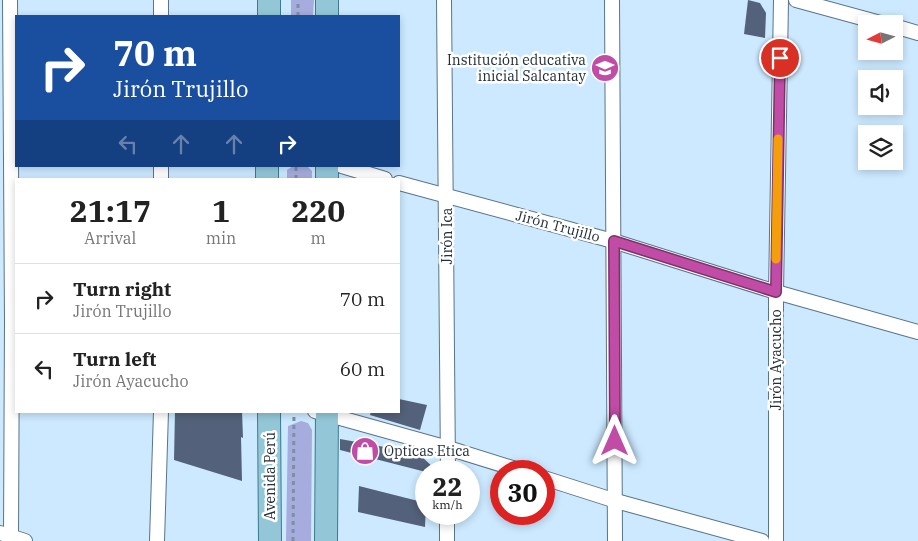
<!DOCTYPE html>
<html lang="en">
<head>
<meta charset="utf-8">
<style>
	:root { --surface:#fff; --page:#f6f6f6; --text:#222; --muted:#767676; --line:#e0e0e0 }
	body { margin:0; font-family:"IBM Plex Serif",serif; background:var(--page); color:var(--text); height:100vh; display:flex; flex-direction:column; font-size:19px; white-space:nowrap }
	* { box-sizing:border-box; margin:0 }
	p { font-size:16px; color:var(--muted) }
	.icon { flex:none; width:28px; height:28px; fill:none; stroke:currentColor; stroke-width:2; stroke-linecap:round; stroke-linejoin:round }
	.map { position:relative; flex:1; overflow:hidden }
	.sheet { position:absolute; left:15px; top:178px; width:385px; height:235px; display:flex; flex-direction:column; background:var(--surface); border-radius:0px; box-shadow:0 2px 8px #0003 }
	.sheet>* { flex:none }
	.top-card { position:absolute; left:15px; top:15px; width:385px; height:152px; border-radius:0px; box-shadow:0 2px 8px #0003; background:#1a4fa0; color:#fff; overflow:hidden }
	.needle { width:32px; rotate:264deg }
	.controls { position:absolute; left:858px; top:15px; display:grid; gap:10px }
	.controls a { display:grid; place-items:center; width:45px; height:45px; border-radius:0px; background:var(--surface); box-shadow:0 2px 8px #0003; font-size:25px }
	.speed { position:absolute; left:415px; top:460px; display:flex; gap:10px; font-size:25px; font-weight:700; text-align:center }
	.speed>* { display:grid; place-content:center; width:65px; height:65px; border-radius:50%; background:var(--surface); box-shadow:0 2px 8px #0003; line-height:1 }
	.speed small { font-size:12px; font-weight:400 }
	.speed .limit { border:8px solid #d22; background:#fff; color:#111 }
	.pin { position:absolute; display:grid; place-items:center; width:42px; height:42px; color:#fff; margin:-21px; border:2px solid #fff; border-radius:50%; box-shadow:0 1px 5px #0007 }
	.me { position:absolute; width:55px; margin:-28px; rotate:0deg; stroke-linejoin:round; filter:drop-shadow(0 0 4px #0008) }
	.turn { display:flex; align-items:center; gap:18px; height:105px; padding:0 15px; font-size:22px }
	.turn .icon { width:65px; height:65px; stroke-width:2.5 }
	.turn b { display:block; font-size:35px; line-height:42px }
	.lanes { display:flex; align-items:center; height:48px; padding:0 15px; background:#0003; justify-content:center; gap:25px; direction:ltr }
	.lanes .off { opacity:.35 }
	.eta { display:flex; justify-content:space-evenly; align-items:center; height:85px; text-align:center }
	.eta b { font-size:30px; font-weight:700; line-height:35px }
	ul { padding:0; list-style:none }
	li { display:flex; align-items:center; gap:15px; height:70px; padding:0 15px; border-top:1px solid var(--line) }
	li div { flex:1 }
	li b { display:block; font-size:19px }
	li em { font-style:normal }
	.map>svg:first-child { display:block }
	.green { fill:#a7acde }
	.building { fill:#53617a }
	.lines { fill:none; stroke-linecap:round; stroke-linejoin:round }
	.street-casing { stroke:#5a7488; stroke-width:16 }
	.primary-casing { stroke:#3d798f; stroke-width:24 }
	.path { stroke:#7c90a0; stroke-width:3; stroke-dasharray:4 4; stroke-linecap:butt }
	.street { stroke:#fff; stroke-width:14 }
	.primary { stroke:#93c7d8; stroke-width:22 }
	.route-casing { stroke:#7d316b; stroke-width:12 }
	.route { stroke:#c04ca5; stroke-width:9 }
	.slow { stroke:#f59e0b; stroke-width:9 }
	.labels { text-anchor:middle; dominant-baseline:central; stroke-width:5; stroke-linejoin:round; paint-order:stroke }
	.poi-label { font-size:14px; fill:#232e37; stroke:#fff; text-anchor:end }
	.street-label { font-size:14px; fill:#232e37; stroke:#fff }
</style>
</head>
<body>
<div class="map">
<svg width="918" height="541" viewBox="0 0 918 541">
	<rect width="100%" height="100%" fill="#cce9ff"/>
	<g class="green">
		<path d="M291,0H314L313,16H291Z"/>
		<path d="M293,166H307L312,171V179H287V170Z"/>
		<path d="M301,421L308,423L312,430L311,541H286L288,426Z"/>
	</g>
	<g class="building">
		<path d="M748,0L760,3L766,13L765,38L744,34Z"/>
		<path d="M399,399L427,405L420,430L370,415L371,411H399Z"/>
		<path d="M175,411H242L243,438L241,437L242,481L174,460Z"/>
		<path d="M340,439L418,453L437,471L426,472L340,450Z"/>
		<path d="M359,486L426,503L425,527L358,512Z"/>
	</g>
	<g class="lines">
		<defs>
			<g id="street">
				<path d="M10,0L12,321L11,536"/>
				<path d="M161,0V16"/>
				<path d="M444,0L448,471"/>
				<path d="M612,0L615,541"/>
				<path d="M796,0L884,24"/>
				<path d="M894,26L918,33"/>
				<path d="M161,166V179"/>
				<path d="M342,166L385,179"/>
				<path d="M399,183L613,241L776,292L918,332"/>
				<path d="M315,411L448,448L522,471"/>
				<path d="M544,478L616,501L762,541"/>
				<path d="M0,533L25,541"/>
				<path d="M157,541L161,411"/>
				<path d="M447,541V514"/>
				<path d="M776,541V292L781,0"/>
			</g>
			<g id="primary">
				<path d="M327,0V16"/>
				<path d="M269,16V0"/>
				<path d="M267,166V179"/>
				<path d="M327,166V179"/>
				<path d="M269,411L270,541"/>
				<path d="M326,541L327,411"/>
			</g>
		</defs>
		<use href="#street" class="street-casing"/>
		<use href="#primary" class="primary-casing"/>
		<g class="path">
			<path d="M298,16V0"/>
			<path d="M296,179V166"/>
			<path d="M293,541L294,411"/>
		</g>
		<use href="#street" class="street"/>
		<use href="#primary" class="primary"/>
	</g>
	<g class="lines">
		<defs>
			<path id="route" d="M615,441L614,241L776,292L780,58"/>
		</defs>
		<use href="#route" class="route-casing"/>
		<use href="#route" class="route"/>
		<path class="slow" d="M776,259L778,139"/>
	</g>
	<defs>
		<symbol id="school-disc" viewBox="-11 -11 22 22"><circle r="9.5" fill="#c04ca5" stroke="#fff"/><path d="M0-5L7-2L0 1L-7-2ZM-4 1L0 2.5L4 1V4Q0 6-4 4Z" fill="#fff"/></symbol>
		<symbol id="shop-disc" viewBox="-11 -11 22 22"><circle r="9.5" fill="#c04ca5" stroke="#fff"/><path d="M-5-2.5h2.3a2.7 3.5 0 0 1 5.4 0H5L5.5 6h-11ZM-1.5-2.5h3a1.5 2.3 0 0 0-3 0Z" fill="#fff"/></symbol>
	</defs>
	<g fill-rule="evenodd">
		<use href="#school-disc" x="589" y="52" width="32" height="32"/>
		<use href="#shop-disc" x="349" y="435" width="32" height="32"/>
	</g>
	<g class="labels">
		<g class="poi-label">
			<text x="586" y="60">Institución educativa<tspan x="586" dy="16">inicial Salcantay</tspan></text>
			<text x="384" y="451" text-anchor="start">Opticas Etica</text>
		</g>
		<g class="street-label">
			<text transform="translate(558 226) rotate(15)">Jirón Trujillo</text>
			<text transform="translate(447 236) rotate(-90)">Jirón Ica</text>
			<text transform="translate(776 360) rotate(-90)">Jirón Ayacucho</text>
			<text transform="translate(270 476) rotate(-90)">Avenida Perú</text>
		</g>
	</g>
</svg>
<div class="controls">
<a><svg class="needle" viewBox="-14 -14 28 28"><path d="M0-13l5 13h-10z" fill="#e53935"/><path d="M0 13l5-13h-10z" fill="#767676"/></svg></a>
<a><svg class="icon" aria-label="sound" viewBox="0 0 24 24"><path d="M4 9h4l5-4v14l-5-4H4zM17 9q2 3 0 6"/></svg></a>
<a><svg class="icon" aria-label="layers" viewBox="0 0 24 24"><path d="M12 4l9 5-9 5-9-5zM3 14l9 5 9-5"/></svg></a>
</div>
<div class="speed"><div>22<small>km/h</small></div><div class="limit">30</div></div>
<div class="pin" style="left:780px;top:58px;background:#d93025"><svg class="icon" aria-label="arrive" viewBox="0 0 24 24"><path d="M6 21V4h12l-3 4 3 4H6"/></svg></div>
<svg class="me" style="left:615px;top:441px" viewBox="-20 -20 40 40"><path d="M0-17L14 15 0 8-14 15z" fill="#c04ca5" stroke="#fff" stroke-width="4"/></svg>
<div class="top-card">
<div class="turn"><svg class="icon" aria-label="right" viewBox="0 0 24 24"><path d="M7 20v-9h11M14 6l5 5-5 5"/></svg><div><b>70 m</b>Jirón Trujillo</div></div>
<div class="lanes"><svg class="icon off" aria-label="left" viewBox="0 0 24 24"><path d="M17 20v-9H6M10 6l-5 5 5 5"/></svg><svg class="icon off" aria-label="ahead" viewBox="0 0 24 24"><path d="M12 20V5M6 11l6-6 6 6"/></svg><svg class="icon off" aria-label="ahead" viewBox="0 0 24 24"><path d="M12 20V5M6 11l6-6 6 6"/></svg><svg class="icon" aria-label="right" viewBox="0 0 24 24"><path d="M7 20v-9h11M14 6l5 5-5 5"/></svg></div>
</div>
<section class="sheet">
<div class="eta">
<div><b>21:17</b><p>Arrival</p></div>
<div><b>1</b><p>min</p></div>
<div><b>220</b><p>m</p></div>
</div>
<ul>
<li><svg class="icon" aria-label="right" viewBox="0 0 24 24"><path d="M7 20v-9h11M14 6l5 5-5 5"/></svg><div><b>Turn right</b><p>Jirón Trujillo</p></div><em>70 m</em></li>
<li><svg class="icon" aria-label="left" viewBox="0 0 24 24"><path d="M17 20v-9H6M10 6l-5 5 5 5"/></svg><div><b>Turn left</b><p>Jirón Ayacucho</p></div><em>60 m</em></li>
</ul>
</section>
</div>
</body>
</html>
